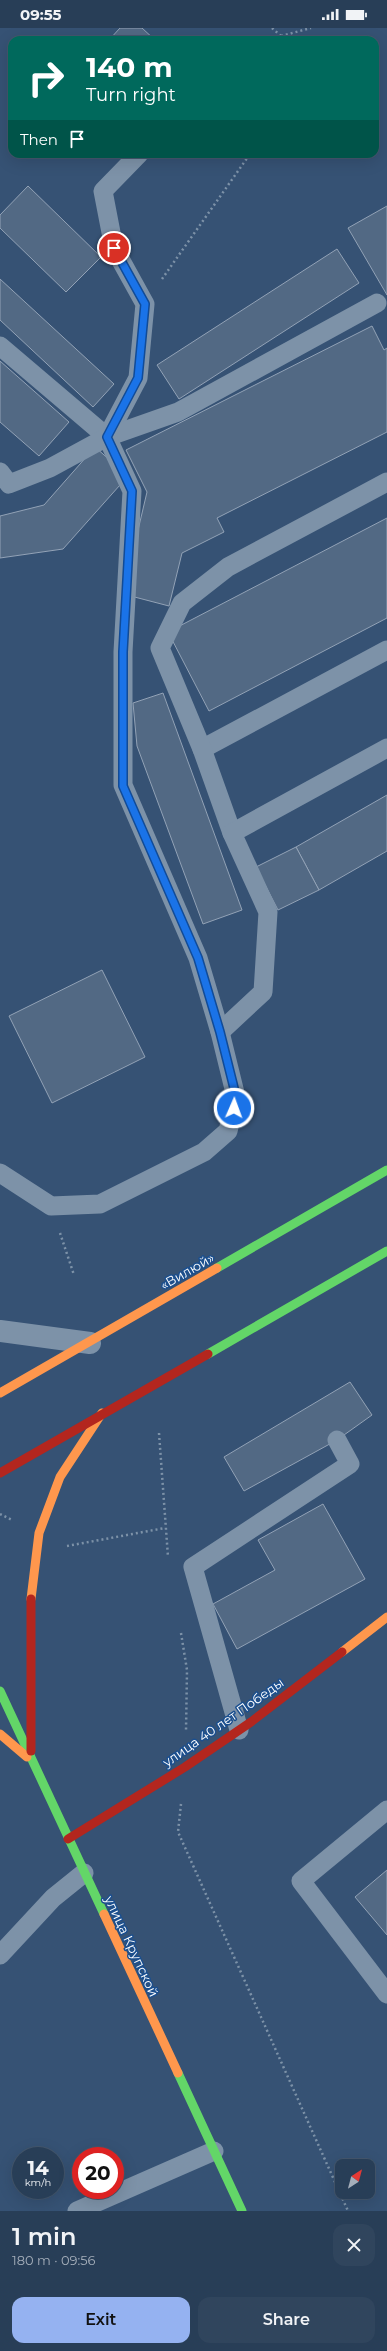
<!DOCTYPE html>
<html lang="en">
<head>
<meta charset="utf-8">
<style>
	:root { --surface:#283e57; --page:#30455d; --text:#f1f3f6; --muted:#a5aeba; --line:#44576d; --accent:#95b2f1 }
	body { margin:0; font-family:Montserrat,sans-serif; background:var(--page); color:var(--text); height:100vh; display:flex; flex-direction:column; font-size:15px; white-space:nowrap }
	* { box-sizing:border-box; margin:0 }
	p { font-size:13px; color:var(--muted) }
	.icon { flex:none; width:22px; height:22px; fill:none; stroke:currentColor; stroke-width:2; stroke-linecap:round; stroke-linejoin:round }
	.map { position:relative; height:2183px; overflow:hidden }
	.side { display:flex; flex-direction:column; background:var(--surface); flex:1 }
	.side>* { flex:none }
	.banner { position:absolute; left:8px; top:8px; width:371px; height:122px; border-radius:12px; box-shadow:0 4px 16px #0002,0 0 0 1px var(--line); background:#00695c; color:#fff; overflow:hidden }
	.needle { width:26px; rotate:36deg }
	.controls { position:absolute; left:335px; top:2131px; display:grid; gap:8px }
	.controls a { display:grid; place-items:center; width:40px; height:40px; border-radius:8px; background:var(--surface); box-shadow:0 4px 16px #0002,0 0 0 1px var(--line); font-size:20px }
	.speed { position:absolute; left:12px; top:2119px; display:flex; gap:8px; font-size:20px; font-weight:700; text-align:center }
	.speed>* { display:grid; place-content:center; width:52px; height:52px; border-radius:50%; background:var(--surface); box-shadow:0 4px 16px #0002,0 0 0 1px var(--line); line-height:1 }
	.speed small { font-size:10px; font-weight:400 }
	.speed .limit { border:6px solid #d22; background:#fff; color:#111 }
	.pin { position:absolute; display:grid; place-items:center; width:34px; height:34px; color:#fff; margin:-17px; border:2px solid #fff; border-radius:50%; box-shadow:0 1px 4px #0007 }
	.me { position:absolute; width:44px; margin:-22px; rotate:2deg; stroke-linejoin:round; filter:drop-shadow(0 0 3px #0008) }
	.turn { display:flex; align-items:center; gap:14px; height:84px; padding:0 12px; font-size:18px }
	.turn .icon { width:52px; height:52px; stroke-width:2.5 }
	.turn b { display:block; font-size:28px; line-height:34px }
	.then { display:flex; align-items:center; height:38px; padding:0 12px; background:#0003; gap:8px; font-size:15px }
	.round { display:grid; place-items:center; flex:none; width:42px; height:42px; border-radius:12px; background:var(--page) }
	.overview { display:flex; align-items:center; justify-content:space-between; height:68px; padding:0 12px }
	h1 { font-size:24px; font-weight:600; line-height:30px }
	.button { display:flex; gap:8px; margin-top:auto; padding:8px 12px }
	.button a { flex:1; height:46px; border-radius:12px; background:var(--accent); color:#111; font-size:16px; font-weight:600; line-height:46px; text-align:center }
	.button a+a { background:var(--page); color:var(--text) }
	.status { display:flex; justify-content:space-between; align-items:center; height:28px; padding:0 20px; background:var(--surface); direction:ltr }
	.status svg { height:11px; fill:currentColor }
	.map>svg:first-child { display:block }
	.building { fill:#526984; stroke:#92a2b6 }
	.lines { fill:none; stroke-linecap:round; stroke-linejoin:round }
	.path { stroke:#7d92a8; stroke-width:2.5; stroke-dasharray:2 3; stroke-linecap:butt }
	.lane { stroke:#7d92a8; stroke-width:19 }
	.street { stroke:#7d92a8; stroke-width:22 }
	.fast { stroke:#63d668; stroke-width:9 }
	.slow { stroke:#ff974d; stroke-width:9 }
	.jam { stroke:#b3261e; stroke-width:9 }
	.route-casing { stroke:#114b97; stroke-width:10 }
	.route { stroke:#1a73e8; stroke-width:7 }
	.labels { text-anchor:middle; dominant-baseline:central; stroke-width:3; stroke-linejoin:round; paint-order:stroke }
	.street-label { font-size:13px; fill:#fff; stroke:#1b4f8f }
</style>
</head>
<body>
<div class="status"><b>09:55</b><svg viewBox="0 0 49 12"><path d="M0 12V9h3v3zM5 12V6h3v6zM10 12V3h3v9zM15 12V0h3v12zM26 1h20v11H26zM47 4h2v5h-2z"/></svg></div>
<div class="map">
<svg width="387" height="2183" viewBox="0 0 387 2183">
	<rect width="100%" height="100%" fill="#365274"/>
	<g class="building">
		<path d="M120,0H142L155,12H109Z"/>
		<path d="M28,158L101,229L66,264L0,200V187Z"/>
		<path d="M387,178V267L348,200Z"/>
		<path d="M337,221L359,255L179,371L157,337Z"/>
		<path d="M0,251L114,356L93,379L0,292Z"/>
		<path d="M372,298L384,322L387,320V404L217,490L224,504L182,525L169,578L123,566L147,464L126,422Z"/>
		<path d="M0,333L69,394L39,428L0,394Z"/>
		<path d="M95,419L128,448L63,521L0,530V488L44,477Z"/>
		<path d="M387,490V590L209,683L168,604Z"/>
		<path d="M163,665L242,882L203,896L137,718L133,675Z"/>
		<path d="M387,767V823L319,862L296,819Z"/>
		<path d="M296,819L319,862L278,882L256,839Z"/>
		<path d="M102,942L145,1029L52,1075L9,988Z"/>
		<path d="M350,1354L372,1387L337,1412L244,1463L224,1429Z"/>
		<path d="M323,1476L365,1551L237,1621L213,1576L275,1542L258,1512Z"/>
		<path d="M387,1842V1907L355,1869Z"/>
	</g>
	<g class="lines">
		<g class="path">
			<path d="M272,0L281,8"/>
			<path d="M281,8L311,0"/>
			<path d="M162,251L250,126"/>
			<path d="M60,1205L74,1247"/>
			<path d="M159,1405L168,1529"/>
			<path d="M0,1486L12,1492"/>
			<path d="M67,1518L165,1500"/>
			<path d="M181,1605L187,1642L186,1703"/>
			<path d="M181,1776L178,1804L348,2183"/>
		</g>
		<g class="lane">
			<path d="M0,318L107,409"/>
			<path d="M107,409L138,350L145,276L114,220L103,163L139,126"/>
			<path d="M107,409L178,384L377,275"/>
			<path d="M0,444L9,456L50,440L107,409L132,463L123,624V757L198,930L220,1004L236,1069L228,1103L204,1124L100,1176L51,1178L0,1145"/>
			<path d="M202,721L387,622"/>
			<path d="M232,805L202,721L160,620L182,575L228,539L387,454"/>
			<path d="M220,1004L263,964L268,884L232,805L387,720"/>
			<path d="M239,1702L193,1539L350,1436L337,1412"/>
			<path d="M387,1782L301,1853L387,1966"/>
			<path d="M0,1927L53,1870L84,1845"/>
			<path d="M77,2183L214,2123"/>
		</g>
		<path class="street" d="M0,1303L90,1315"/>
		<g class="fast">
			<path d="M217,1240L387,1142"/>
			<path d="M208,1326L387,1223"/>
			<path d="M0,1663L104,1886"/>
			<path d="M178,2045L242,2183"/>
		</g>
		<g class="slow">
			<path d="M0,1365L217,1240"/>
			<path d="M31,1571L39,1505L60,1449L102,1385"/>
			<path d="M342,1624L387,1589"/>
			<path d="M0,1706L27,1729"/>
			<path d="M104,1886L178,2045"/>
		</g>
		<g class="jam">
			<path d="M0,1445L208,1326"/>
			<path d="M31,1571V1723"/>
			<path d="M68,1811L185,1739L251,1694L342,1624"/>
		</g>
	</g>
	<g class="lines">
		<defs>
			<path id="route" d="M114,220L145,276L138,350L107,409L132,463L123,624V758L198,930L220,1004L233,1056L236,1069L234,1080"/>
		</defs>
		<use href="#route" class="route-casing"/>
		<use href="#route" class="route"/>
	</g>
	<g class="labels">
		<g class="street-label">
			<text transform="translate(187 1243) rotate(-30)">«Вилюй»</text>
			<text transform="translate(223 1694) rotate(-35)">улица 40 лет Победы</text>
			<text transform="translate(132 1918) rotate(65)">улица Крупской</text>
		</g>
	</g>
</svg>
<div class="controls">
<a><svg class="needle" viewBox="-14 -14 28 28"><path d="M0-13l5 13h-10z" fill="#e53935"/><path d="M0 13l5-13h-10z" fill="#a5aeba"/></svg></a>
</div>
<div class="speed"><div>14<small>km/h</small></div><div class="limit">20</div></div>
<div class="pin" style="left:114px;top:220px;background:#d93025"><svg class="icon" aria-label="arrive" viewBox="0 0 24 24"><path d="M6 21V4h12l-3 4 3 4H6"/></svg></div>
<svg class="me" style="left:234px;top:1080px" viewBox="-20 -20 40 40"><circle r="17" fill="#1a73e8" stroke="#fff" stroke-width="3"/><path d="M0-11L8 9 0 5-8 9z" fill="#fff"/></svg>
<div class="banner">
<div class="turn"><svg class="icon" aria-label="right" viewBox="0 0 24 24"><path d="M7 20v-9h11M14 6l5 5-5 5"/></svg><div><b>140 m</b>Turn right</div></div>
<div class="then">Then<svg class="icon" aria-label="arrive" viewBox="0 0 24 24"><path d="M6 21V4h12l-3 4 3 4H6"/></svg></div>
</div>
</div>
<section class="side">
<div class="overview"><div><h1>1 min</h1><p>180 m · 09:56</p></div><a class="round"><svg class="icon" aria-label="close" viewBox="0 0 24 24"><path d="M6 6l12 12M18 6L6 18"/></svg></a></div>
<div class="button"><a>Exit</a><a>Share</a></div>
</section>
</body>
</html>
